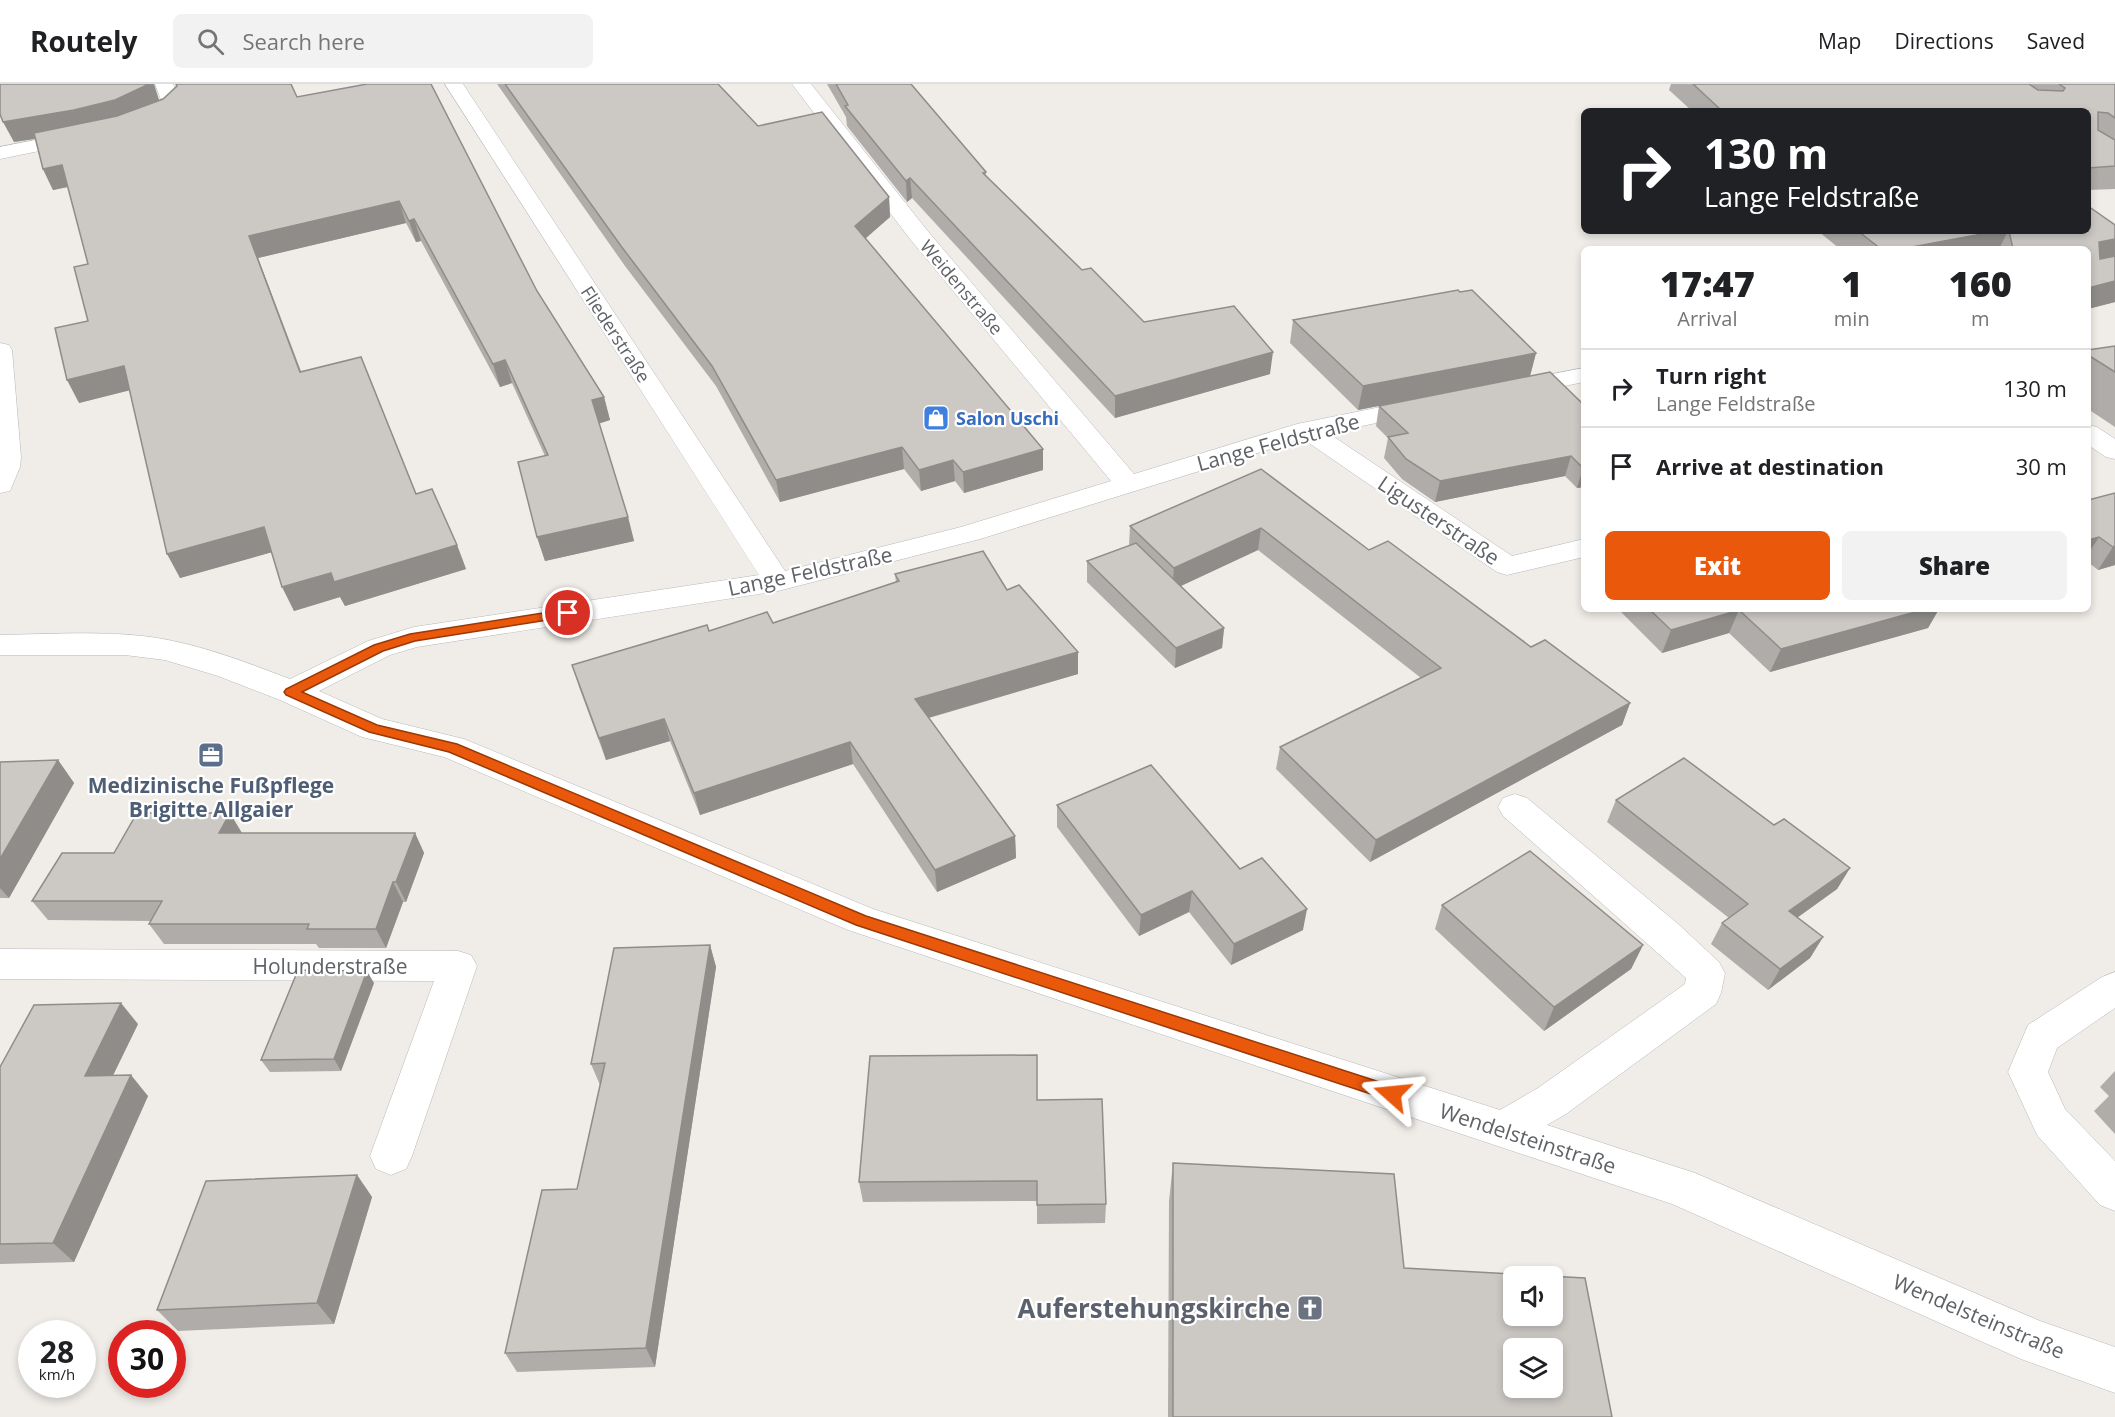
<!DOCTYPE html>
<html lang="en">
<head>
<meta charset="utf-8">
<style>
	:root { --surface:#fff; --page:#f2f2f2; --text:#202124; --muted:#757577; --line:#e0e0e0; --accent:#ea580c }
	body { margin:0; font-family:"Open Sans",sans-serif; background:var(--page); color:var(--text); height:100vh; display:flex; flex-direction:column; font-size:22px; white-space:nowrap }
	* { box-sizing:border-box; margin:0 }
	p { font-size:20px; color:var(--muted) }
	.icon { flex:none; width:33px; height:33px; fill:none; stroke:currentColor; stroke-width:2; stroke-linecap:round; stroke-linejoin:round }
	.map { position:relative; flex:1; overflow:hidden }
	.drawer { position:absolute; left:1581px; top:162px; width:510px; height:366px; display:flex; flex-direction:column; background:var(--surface); border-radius:9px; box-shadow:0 3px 9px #0003 }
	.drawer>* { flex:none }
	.hud { position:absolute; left:1581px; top:24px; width:510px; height:126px; border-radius:9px; box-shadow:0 3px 9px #0003; background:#202124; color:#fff; overflow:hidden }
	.controls { position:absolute; left:1503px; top:1182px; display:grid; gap:12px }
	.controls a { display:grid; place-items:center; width:60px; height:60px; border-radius:9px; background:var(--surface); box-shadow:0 3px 9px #0003; font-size:30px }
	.speed { position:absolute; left:18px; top:1236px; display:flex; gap:12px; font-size:30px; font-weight:700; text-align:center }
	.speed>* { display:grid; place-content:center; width:78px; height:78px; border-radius:50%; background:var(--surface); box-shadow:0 3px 9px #0003; line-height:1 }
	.speed small { font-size:15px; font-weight:400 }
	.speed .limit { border:9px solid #d22; background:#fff; color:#111 }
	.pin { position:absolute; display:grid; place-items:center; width:51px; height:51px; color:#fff; margin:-26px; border:3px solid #fff; border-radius:50%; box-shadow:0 2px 6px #0007 }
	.me { position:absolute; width:66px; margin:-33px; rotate:288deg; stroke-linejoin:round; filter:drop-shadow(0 0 4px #0008) }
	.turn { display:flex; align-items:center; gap:21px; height:126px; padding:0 24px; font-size:27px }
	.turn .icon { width:78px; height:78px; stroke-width:2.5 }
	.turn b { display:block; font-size:42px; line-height:51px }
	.eta { display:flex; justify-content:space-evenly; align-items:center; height:102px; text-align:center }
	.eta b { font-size:36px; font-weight:800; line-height:42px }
	.button { display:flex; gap:12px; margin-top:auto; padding:12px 24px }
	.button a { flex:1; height:69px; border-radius:9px; background:var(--accent); color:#fff; font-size:24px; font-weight:800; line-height:69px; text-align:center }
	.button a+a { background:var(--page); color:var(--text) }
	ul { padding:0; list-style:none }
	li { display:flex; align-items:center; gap:18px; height:78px; padding:0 24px; border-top:2px solid var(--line) }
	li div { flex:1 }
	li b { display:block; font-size:22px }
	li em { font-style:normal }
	header { display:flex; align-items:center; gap:36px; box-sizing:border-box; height:84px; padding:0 30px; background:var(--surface); border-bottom:2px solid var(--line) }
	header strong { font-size:28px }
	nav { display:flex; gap:33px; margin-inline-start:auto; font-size:21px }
	.search { width:420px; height:54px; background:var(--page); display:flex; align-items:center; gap:15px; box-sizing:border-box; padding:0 21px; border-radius:9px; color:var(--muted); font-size:22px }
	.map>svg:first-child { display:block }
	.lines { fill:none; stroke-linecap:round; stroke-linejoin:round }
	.minor-casing { stroke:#b5b8bb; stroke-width:1 }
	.minor { fill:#fff; fill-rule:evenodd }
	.wall { fill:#afaca9 }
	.shaded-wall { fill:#8f8c89 }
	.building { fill:#ccc8c4; stroke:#8f8c89; stroke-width:1.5; fill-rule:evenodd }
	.route { fill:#ea580c; stroke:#983908; stroke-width:1.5 }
	.labels { text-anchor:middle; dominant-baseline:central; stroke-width:4.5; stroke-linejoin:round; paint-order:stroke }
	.far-street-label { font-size:18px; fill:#5f6367; stroke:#fff }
	.far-shop-label { font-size:18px; font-weight:bold; fill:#366cbe; stroke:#fff; text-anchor:start }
	.street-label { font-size:21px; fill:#5f6367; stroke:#fff }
	.service-label { font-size:21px; font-weight:bold; fill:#4e5e75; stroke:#fff }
	.near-worship-label { font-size:26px; font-weight:bold; fill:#5b616d; stroke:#fff; text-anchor:end }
</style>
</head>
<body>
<header>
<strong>Routely</strong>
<div class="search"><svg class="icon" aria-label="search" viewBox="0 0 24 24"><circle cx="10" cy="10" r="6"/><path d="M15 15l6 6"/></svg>Search here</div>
<nav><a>Map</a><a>Directions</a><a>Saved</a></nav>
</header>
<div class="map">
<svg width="2115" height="1333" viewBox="0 0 2115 1333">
	<rect width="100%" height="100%" fill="#f0ede8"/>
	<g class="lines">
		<defs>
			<g id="minor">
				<path d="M155,0H173L183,22C174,35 154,46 138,42L135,38C141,30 155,27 163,21Z"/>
				<path d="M445,0H463L785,487L961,443L1111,397L910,155L792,0H811L926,145L1134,390L1297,340L1420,315L1429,318L1433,323L1429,328L1328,349L1512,472L1584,455V473L1507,491L1497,488L1303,355L980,455L778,507L417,563L390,571L319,607L382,635L464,655L873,825L1500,1026L1538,1004L1685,900L1686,894L1503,732L1498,723L1503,714L1515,710L1527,714L1677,839L1719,878L1725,889L1721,909L1716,920L1566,1030L1547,1041L1695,1089L2040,1237L2115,1263V1309L2021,1275L1672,1120L848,846L444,673L362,653L280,616L218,592L165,576L125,571H0V551C48,550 96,547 143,552C194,558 243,577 290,595L368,557L414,543L759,491Z"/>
				<path d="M81,47L88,49L91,53L88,57L0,75V63Z"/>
				<path d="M0,259L9,261L12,266L21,373L20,383L10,407L0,409Z"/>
				<path d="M1584,284V298L1515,312L1506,309L1502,304L1506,299Z"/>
				<path d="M2088,341L2097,343L2115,355V375L2106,373L2088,361Z"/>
				<path d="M0,865L458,867L471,871L477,882L412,1072L406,1085L391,1091L376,1085L370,1072L434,897L0,895Z"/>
				<path d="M2115,888V924L2057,964L2048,988L2065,1025L2115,1077V1127L2100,1121L2037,1051L2008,988L2028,941L2102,893Z"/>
			</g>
		</defs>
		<use href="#minor" class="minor-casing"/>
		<use href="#minor" class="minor"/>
	</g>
	<g class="wall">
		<path d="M497,0H718L758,42L889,113L890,133L865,154L1043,365V386L964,409L955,397L921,407L904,385L780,418L716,302L625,182Z"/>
		<path d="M827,0H911L986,88V92L1082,186L1144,238L1270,290L1115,334L912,114L907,118L847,42L846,33Z"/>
		<path d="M1671,0H2115V105L2088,106V27H1692L1669,6Z"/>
		<path d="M297,13L537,207L604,313L610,336L599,339L628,433L634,457L545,477L537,453L545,372L512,299L500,303L421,157L416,158L406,139L258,174L301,287L416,410L457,461L466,485L345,522L340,513L294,527L272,468L180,494L129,306L79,319L88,237V180L68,103L53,106L43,85L35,55L14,58L159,16Z"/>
		<path d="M1818,147H2088L2115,218L2088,225V165H1840Z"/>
		<path d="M1460,208L1536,269L1530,292L1358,326L1290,259L1293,236Z"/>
		<path d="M2115,262V343L2088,325V266Z"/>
		<path d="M1583,320L1584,403L1577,404L1565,392L1435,418L1402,395L1384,374L1388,354L1376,342L1379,322Z"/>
		<path d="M1261,385L1369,466L1531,563L1630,619L1622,641L1370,778L1276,685L1280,663L1421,594L1258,466L1181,502L1224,544L1222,564L1175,584L1087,498V477L1129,462L1130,442Z"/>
		<path d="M2115,409V481L2098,486L2088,478V416Z"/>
		<path d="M895,490L1007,506L1078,590L929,634L1015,752L1016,774L937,808L853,680L700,731L670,657L606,676L579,603L572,581L773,539L896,499Z"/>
		<path d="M1618,525H1939L1928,544L1770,588L1729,549L1662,569Z"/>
		<path d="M58,676L74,699L9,814H0V678Z"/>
		<path d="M1616,716L1774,741L1850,784L1837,805L1797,834L1823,853L1810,874L1768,906L1711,860L1722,839L1729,834L1607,738Z"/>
		<path d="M1057,721L1240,785L1303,846L1231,881L1189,828L1139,852L1057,743Z"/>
		<path d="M242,749H415L424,769L406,818H403L386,864H319L316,860H164L149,840L151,837L48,836L32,817L114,769Z"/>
		<path d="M1442,821L1643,861L1631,885L1544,947L1435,845Z"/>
		<path d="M710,861L716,883L655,1283L517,1288L505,1269L577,1105L600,1001L591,980Z"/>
		<path d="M374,899L341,987L270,988L261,976Z"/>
		<path d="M138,940L113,991L148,1012L74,1178L0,1180V983Z"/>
		<path d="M2115,987V1050L2094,1027L2109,1012L2100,1003Z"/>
		<path d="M1037,1016L1106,1120L1105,1139L1037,1140V1117L863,1118L859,1098Z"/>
		<path d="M1173,1079L1404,1184L1612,1333H1168L1169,1117Z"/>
		<path d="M357,1091L372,1113L334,1240L178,1247L157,1226Z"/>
	</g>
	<g class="shaded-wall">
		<path d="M149,0H154L160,19L83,47L14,58L3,38Z"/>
		<path d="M62,81L72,102L53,106L43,85Z"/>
		<path d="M910,94L912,114L907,118L906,97Z"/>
		<path d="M889,113L890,133L857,162L855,142Z"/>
		<path d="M399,117L406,139L258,174L309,310L249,152Z"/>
		<path d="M414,135L421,157L416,158L409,137Z"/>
		<path d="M1998,147H2008L1999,165H1901Z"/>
		<path d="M2115,155V177L2088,182L2099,158Z"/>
		<path d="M2115,197V218L2088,225V204Z"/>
		<path d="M1273,268L1270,290L1115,334V312Z"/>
		<path d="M1536,269L1530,292L1358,326L1363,302Z"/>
		<path d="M505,276L512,299L500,303L493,280Z"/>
		<path d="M124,282L135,305L79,319L67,296Z"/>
		<path d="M604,313L610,336L598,340L592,316Z"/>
		<path d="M902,363L904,385L780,418L776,396Z"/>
		<path d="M1043,365V386L964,409L963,388Z"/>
		<path d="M1571,372L1565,392L1435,418L1440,397Z"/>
		<path d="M953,376L955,397L921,407L919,386Z"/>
		<path d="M1583,384H1584V403L1577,404Z"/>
		<path d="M628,433L634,457L545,477L537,453Z"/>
		<path d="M264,443L276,467L180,494L167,470Z"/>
		<path d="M1261,444L1258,466L1172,506L1174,484Z"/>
		<path d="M2099,453L2088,470V456Z"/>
		<path d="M457,461L466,485L345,522L340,513L294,527L282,503L331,489Z"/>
		<path d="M2115,462V481L2098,486L2113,463Z"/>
		<path d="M1926,525H1939L1928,544L1770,588L1781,565Z"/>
		<path d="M1739,526L1729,549L1662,569L1671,546Z"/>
		<path d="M1224,544L1222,564L1175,584L1176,564Z"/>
		<path d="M1078,568V590L917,637L915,615Z"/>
		<path d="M1630,619L1622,641L1370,778L1376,756Z"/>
		<path d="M664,635L670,657L606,676L599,654Z"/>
		<path d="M850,658L853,680L700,731L694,709Z"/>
		<path d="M58,676L74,699L9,814L0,804V775Z"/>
		<path d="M230,729L242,749H219Z"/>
		<path d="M415,749L424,769L406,818L396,798Z"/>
		<path d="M1015,752L1016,774L937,808L935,786Z"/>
		<path d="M1850,784L1837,805L1777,848L1789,827Z"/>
		<path d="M393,798L403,818L386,864L376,845Z"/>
		<path d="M1192,807L1189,828L1139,852L1141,831Z"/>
		<path d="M1307,825L1303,846L1231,881L1234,860Z"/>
		<path d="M1823,853L1810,874L1768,906L1780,885Z"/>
		<path d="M710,861L716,883L655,1283L646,1264Z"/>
		<path d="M1643,861L1631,885L1544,947L1554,923Z"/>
		<path d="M367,887L374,899L341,987L334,975Z"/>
		<path d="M121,919L138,940L103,1012L85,992Z"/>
		<path d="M131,991L148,1012L74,1178L53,1159Z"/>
		<path d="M357,1091L372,1113L334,1240L317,1219Z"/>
	</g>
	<g class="building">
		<path d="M0,0H149L115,16L74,26L3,38L0,30Z"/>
		<path d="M176,0H291L297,13L367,0H431L537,207L604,313L592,316L628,433L537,453L518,378L548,371L505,276L493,280L414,135L409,137L399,117L249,152L300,288L361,273L416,410L432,405L457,461L334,498L331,489L282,503L264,443L167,470L124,282L67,296L55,244L88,237L74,183L88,180L62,81L43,85L34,49L117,32L163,15L177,2Z"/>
		<path d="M505,0H718L758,42L822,28L889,113L855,142L1043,365L963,388L953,376L919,386L902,363L776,396L712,282L621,162Z"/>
		<path d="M836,0H911L986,88L983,89L1082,186L1091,184L1144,238L1234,222L1273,268L1115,312L910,94L906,97L845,22L848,21Z"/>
		<path d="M1693,0H2029L2038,6L2063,7L2065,4L2059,0H2115V34L2108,29L2098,28V46L2115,56V82L2088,84V27H1717L1716,26L1720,25Z"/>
		<path d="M2088,122L2115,141V155L2099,158L2100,175L2115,172V197L2088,204V165H2013L2009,147H2088Z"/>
		<path d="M1858,147H1998L1901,165H1881Z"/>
		<path d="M1458,206L1460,208L1472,206L1536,269L1363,302L1293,236Z"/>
		<path d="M2115,262V288L2088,271V266Z"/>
		<path d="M1550,288L1583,320H1584V384H1583L1571,372L1440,397L1406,375L1388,353L1408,349L1379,322Z"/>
		<path d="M1261,385L1369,466L1388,457L1531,563L1545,556L1630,619L1376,756L1280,663L1441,584L1261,444L1174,484L1130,442Z"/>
		<path d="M2115,409V462L2113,463L2099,453L2088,456V416Z"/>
		<path d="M1136,459L1224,544L1176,564L1087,477Z"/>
		<path d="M983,467L1007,506L1019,501L1078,568L915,615L1015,752L935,786L850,658L694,709L664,635L599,654L572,581L707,541L709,547L767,528L773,539L899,497L895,490Z"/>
		<path d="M1649,525H1926L1781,565L1739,526L1671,546Z"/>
		<path d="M1684,674L1774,741L1784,735L1850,784L1789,827L1823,853L1780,885L1722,839L1748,820L1616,716Z"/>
		<path d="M58,676L0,775V678Z"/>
		<path d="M1151,681L1240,785L1262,774L1307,825L1234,860L1192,807L1141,831L1057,721Z"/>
		<path d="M137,729H230L219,749H415L396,798H393L376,845H307L309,840H149L162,817H32L62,769H114Z"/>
		<path d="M1530,767L1643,861L1554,923L1442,821Z"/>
		<path d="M710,861L646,1264L505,1269L542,1106L577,1105L605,979L591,980L614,864Z"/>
		<path d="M298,886L367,887L334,975L261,976Z"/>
		<path d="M121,919L85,992L131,991L53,1159L0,1160V983L34,921Z"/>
		<path d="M1037,971V1016L1102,1015L1106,1120L1037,1121V1097L859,1098L870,972Z"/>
		<path d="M1173,1079L1394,1090L1404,1184L1585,1194L1612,1333H1173ZM1514,1192H1552V1232H1514ZM1514,1264H1552V1304H1514Z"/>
		<path d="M357,1091L317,1219L157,1226L206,1097Z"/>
	</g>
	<path class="route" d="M568,525L573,526L575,529L573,532L415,557L383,567L302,608L377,641L457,660L866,832L1392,1002L1398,1004L1400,1010L1398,1015L1392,1017L856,841L449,668L369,648L286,611L284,608L286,605L374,561L410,550Z"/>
	<defs>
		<symbol id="shop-square" viewBox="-11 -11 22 22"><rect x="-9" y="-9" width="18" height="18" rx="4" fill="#3f7fe0" stroke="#fff"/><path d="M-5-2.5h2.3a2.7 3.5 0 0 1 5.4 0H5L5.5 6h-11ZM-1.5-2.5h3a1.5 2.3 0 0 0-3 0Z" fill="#fff"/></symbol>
		<symbol id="office-square" viewBox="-11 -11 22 22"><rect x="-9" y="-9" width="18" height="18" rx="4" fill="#5c6f8a" stroke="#fff"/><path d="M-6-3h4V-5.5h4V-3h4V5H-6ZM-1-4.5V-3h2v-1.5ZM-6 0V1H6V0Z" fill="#fff"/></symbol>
		<symbol id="church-square" viewBox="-11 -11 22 22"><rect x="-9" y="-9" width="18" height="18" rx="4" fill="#6b7280" stroke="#fff"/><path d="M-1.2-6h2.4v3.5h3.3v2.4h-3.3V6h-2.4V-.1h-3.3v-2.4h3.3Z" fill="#fff"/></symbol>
	</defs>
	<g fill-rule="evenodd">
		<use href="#shop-square" x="921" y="319" width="30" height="30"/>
		<use href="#office-square" x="196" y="656" width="30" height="30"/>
		<use href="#church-square" x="1295" y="1209" width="30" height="30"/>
	</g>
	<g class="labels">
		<g class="far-street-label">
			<text transform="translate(962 203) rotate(50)">Weidenstraße</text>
			<text transform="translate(616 250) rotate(57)">Fliederstraße</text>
		</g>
		<g class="far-shop-label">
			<text x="956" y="334">Salon Uschi</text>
		</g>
		<g class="street-label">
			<text transform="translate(1278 358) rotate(-15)">Lange Feldstraße</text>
			<text transform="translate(1439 436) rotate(34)">Ligusterstraße</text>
			<text transform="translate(810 487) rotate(-12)">Lange Feldstraße</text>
			<text x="330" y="882">Holunderstraße</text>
			<text transform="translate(1528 1054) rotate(18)">Wendelsteinstraße</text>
			<text transform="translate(1979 1232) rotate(23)">Wendelsteinstraße</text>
		</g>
		<g class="service-label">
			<text x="211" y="701">Medizinische Fußpflege<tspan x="211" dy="24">Brigitte Allgaier</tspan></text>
		</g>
		<g class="near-worship-label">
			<text x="1290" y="1224">Auferstehungskirche</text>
		</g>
	</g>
</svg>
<div class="controls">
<a><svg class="icon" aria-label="sound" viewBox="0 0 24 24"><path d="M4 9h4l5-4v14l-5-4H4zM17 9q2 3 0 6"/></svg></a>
<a><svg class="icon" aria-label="layers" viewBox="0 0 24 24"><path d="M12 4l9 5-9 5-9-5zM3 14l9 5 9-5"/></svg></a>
</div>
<div class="speed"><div>28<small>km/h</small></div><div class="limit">30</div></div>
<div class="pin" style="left:568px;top:529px;background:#d93025"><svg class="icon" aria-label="arrive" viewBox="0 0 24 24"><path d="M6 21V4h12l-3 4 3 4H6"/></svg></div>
<svg class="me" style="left:1392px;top:1010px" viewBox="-20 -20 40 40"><path d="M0-17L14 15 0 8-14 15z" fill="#ea580c" stroke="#fff" stroke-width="4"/></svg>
<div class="hud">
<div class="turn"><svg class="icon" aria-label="right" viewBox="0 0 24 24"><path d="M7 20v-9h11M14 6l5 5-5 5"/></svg><div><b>130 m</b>Lange Feldstraße</div></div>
</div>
<section class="drawer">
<div class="eta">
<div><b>17:47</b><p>Arrival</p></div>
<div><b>1</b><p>min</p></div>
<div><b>160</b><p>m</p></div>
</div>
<ul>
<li><svg class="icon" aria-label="right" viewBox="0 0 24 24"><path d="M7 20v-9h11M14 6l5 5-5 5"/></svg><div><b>Turn right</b><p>Lange Feldstraße</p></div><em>130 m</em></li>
<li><svg class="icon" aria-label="arrive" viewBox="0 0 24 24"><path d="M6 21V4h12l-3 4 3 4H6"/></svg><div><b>Arrive at destination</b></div><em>30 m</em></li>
</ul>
<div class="button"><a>Exit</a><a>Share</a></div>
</section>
</div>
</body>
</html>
